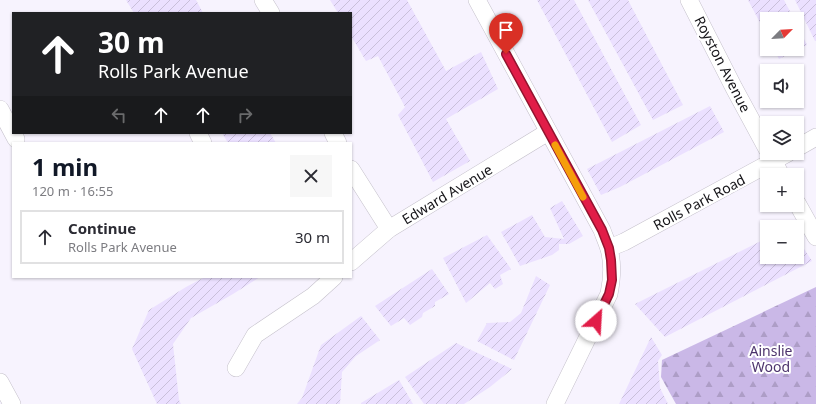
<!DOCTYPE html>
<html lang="en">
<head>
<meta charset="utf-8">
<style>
	:root { --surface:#fff; --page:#f7f7f7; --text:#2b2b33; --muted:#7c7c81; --line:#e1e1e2; --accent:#111827 }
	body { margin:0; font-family:"Noto Sans",sans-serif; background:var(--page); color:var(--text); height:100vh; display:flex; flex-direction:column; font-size:15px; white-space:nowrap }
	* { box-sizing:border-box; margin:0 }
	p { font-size:13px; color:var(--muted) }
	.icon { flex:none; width:22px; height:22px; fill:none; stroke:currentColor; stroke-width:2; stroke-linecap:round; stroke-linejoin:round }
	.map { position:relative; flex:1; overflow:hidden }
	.details { position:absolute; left:12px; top:142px; width:340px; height:136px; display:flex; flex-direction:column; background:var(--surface); border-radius:0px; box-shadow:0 1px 3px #0004 }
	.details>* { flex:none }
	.guide { position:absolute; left:12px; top:12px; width:340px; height:122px; border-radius:0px; box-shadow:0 1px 3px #0004; background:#202124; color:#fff; overflow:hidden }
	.needle { width:26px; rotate:66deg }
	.controls { position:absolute; left:760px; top:12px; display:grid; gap:8px }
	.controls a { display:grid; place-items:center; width:44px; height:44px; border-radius:0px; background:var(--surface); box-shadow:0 1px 3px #0004; font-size:20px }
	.pin { position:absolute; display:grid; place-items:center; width:34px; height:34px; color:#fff; margin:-41px -17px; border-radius:50% 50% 50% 0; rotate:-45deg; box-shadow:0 0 4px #0007 }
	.pin .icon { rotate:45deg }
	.me { position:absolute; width:44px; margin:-22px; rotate:26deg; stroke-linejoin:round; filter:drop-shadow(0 0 3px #0008) }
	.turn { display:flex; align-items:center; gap:14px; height:84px; padding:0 20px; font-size:18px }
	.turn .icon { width:52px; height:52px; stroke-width:2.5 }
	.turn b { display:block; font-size:28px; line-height:34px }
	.lanes { display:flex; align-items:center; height:38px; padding:0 20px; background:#0003; justify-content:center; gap:20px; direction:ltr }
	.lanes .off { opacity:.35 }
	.round { display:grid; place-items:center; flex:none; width:42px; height:42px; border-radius:0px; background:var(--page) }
	.head { display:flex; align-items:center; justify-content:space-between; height:68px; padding:0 20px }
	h1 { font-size:24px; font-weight:700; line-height:30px; color:var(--accent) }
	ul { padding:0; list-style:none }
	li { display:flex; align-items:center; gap:12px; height:54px; margin:0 8px 6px; padding:0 12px; border:2px solid var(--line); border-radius:0px }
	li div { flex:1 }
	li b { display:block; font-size:15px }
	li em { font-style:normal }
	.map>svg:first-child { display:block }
	.forest { fill:url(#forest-firs) }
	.garden { fill:url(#garden-furrows) }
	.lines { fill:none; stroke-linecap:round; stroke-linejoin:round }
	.street-casing { stroke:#c5c1cb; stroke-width:18 }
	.street { stroke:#fff; stroke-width:17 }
	.route-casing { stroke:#92132f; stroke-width:10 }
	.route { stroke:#e11d48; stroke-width:7 }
	.slow { stroke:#f59e0b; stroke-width:7 }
	.labels { text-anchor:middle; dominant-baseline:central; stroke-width:4; stroke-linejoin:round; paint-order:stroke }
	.street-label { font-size:14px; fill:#161519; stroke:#fff }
	.park-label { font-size:14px; fill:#4d346d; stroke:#fff }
</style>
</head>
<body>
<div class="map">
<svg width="816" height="404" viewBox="0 0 816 404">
	<defs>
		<pattern id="forest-firs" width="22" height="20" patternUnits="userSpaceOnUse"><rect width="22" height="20" fill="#cab8e7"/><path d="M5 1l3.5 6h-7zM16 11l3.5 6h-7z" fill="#ad9dc6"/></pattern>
		<pattern id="garden-furrows" width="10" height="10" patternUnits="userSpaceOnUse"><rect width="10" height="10" fill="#ebe0ff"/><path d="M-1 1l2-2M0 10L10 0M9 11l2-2" fill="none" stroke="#c9bfda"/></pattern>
	</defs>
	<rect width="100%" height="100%" fill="#f7f3fe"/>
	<path class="forest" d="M816,287V404H676L661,377L662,360Z"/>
	<g class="garden">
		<path d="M126,0H196L203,13H134Z"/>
		<path d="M330,0H407L446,71L481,52L498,89L446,119L470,161L433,182L398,115L405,107L378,56L366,61L351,36V13H338Z"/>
		<path d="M537,0H574L641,125L612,142Z"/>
		<path d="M588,0H628L683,105L653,120Z"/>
		<path d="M748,0H784L794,19H767V36Z"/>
		<path d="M795,0H816V41H815Z"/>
		<path d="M797,25L807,45L779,59L774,49H797Z"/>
		<path d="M710,106L724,132L620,187L601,195L587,169Z"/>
		<path d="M222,133H270L276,143H228Z"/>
		<path d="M562,201L583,236L569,244H559V250L552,255L520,266L501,232L532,215L545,237L564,239L550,208Z"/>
		<path d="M487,235L511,269L500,275L503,284L495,289L490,283L466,303L443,258Z"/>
		<path d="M767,238V257H797V238L812,261L665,337L635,304Z"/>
		<path d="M432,269L449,294L435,302V306L423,313L422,317L410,325L404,318L391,326L375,306Z"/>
		<path d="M536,276L550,285L514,360L477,341L487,323L510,322L521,313Z"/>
		<path d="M205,277H260L233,294L191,318L173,344L179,400L181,404H157L132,349L149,310L186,287Z"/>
		<path d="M361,316L380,340L356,356L342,372L340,404H297L302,398L321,345Z"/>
		<path d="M651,337L662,355L658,361L660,388L668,404H619Z"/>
		<path d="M456,343L512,369L490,387L464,404H424L405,377Z"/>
		<path d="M399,380L413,404H361V403Z"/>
	</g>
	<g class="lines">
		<defs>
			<g id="street">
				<path d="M263,0L271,13"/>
				<path d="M477,0L602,230C604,236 607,242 609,249C613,263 612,279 609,294L555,404"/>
				<path d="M689,0L734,88L767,149"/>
				<path d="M0,109L16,139"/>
				<path d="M198,133L203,143"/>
				<path d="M333,133L338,143"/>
				<path d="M797,148L816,137"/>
				<path d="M769,153L781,175"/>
				<path d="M351,169L389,229"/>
				<path d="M797,203L816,237"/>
				<path d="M609,248L624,242L788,153"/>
				<path d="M351,262L389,229L548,132"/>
				<path d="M236,368L255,335L313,296L334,277"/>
				<path d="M0,382L12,404"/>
			</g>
		</defs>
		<use href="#street" class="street-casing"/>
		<use href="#street" class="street"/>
	</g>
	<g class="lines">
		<defs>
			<path id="route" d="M506,54L602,230L609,248L611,260L612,280L609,294L596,321"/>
		</defs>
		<use href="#route" class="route-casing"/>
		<use href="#route" class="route"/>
		<path class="slow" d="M555,145L583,197"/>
	</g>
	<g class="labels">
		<g class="street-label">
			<text transform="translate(723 64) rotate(63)">Royston Avenue</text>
			<text transform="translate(447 194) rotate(-31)">Edward Avenue</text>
			<text transform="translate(699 202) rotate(-28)">Rolls Park Road</text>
		</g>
		<g class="park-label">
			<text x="771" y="350">Ainslie<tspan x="771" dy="16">Wood</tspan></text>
		</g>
	</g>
</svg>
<div class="controls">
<a><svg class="needle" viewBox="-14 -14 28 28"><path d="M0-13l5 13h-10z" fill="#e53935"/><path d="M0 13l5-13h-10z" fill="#7c7c81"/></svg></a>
<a><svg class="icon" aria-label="sound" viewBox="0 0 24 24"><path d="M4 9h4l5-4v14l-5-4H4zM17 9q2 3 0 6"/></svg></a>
<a><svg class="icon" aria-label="layers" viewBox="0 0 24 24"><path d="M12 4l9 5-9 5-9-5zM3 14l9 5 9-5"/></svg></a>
<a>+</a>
<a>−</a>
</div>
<div class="pin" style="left:506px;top:54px;background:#d93025"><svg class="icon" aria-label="arrive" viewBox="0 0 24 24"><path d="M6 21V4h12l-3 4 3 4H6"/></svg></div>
<svg class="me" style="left:596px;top:321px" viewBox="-20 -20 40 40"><circle r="19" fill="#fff"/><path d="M0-13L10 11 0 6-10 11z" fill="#e11d48"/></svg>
<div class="guide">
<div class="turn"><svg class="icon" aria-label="ahead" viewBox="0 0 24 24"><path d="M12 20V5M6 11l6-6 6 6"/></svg><div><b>30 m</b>Rolls Park Avenue</div></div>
<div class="lanes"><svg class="icon off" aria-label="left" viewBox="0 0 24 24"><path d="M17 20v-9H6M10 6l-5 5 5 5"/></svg><svg class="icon" aria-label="ahead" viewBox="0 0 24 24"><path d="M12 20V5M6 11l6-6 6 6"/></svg><svg class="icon" aria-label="ahead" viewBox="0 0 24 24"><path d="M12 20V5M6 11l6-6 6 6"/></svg><svg class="icon off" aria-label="right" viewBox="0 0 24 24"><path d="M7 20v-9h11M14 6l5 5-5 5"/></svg></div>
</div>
<section class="details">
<div class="head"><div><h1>1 min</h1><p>120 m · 16:55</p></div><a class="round"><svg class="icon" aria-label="close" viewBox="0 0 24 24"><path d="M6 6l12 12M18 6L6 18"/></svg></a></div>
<ul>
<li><svg class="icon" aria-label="ahead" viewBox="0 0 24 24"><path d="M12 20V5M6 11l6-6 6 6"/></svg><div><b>Continue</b><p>Rolls Park Avenue</p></div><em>30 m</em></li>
</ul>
</section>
</div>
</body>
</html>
